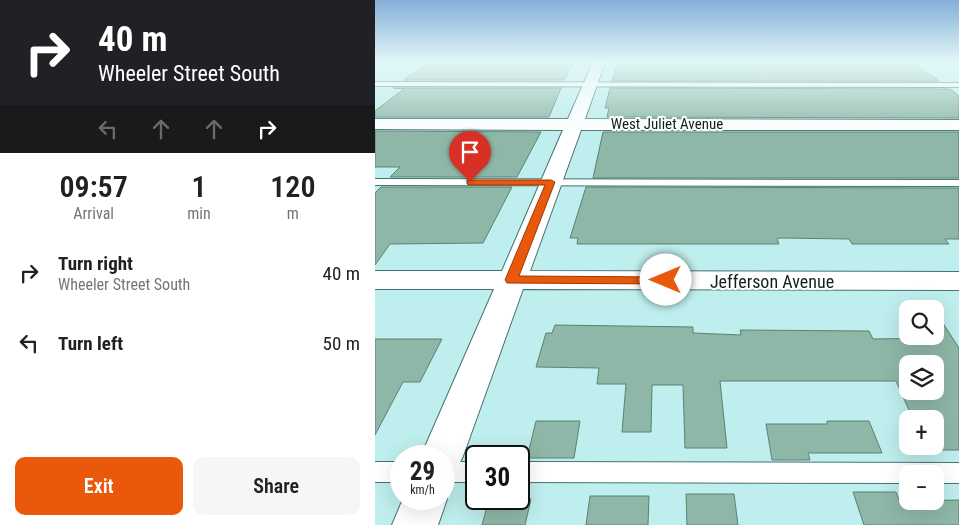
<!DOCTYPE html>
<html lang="en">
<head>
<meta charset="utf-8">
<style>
	:root { --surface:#fff; --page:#f6f6f6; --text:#202124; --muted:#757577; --accent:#ea580c }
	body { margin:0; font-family:"Roboto Condensed",sans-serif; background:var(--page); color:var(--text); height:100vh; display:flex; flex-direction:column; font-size:19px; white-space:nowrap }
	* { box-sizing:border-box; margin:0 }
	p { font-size:16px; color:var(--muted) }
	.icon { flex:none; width:28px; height:28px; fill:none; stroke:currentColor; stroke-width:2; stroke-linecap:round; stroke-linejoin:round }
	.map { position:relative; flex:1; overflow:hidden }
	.panel { display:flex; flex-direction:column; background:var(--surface); width:375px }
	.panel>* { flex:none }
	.banner { background:#202124; color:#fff; overflow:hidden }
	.buttons { position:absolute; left:524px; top:300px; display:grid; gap:10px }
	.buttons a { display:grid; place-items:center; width:45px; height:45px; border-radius:10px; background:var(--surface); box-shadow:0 5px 20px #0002; font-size:25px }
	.speed { position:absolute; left:15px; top:445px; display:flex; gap:10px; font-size:25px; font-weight:700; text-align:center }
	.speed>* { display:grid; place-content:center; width:65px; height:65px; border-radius:50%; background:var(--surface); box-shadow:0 5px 20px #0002; line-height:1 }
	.speed small { font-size:12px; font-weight:400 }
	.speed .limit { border:2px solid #111; border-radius:8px; background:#fff; color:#111 }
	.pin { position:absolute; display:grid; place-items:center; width:42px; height:42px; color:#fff; margin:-51px -21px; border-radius:50% 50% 50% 0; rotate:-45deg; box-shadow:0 0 5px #0007 }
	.pin .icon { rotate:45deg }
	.me { position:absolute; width:55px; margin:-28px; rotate:270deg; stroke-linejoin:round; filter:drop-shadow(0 0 4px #0008) }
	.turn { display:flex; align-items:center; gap:18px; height:105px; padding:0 15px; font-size:22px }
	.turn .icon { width:65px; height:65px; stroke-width:2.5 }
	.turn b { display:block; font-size:35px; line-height:42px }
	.lanes { display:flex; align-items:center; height:48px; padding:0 15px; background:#0003; justify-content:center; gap:25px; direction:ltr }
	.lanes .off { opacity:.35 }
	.eta { display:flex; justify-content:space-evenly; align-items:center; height:85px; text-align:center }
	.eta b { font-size:30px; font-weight:600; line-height:35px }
	.button { display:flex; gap:10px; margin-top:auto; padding:10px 15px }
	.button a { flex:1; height:58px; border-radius:10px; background:var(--accent); color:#fff; font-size:20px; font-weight:600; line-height:58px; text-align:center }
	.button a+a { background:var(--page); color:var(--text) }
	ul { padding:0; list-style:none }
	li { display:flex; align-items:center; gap:15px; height:70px; padding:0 15px }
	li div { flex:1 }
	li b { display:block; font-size:19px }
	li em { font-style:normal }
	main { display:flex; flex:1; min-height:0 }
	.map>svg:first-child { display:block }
	.building { fill:#8eb7a7; stroke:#5b8273; fill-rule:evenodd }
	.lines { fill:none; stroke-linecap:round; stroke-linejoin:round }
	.service-casing { stroke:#457272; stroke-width:2 }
	.minor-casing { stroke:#457272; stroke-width:2 }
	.service { fill:#fff; fill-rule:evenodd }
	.minor { fill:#fff; fill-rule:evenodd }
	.route { fill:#ea580c; stroke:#983908 }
	.labels { text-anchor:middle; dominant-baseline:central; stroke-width:4; stroke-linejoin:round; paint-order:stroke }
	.far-street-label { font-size:15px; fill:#0e2121; stroke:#fff }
	.street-label { font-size:18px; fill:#0e2121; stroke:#fff }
</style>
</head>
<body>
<main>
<section class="panel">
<div class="banner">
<div class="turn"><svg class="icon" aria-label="right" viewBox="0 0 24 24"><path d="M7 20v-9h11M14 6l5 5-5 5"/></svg><div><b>40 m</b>Wheeler Street South</div></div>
<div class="lanes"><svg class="icon off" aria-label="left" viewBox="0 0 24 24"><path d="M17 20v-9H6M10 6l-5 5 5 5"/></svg><svg class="icon off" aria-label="ahead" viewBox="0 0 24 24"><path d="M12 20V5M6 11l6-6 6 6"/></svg><svg class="icon off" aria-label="ahead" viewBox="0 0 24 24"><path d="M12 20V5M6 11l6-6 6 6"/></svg><svg class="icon" aria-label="right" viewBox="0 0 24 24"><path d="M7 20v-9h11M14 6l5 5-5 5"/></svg></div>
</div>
<div class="eta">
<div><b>09:57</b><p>Arrival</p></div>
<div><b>1</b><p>min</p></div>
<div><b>120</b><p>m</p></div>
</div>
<ul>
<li><svg class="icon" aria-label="right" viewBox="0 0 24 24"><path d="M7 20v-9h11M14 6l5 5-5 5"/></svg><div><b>Turn right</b><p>Wheeler Street South</p></div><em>40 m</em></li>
<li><svg class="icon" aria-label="left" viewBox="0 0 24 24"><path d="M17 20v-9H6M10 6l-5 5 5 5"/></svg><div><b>Turn left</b></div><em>50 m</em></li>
</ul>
<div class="button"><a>Exit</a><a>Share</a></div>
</section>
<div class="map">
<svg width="584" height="525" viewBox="0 0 584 525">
	<rect width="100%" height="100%" fill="#beeeed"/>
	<g class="building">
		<path d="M51,64H198L189,80H29Z"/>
		<path d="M249,64L541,65L564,81H237L242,65Z"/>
		<path d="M18,88H186L174,117H0V111L29,89Z"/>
		<path d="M235,88L575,89L584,96V118L232,117L234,108H230Z"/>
		<path d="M0,131L166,132L142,177H15L25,167H0Z"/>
		<path d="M228,132H584V178H218Z"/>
		<path d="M6,187H137L108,243L15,244L0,265V193Z"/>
		<path d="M211,187L584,188V239H570L574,244H477L474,239L405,238L402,239L404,244H202L203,238H195Z"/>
		<path d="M560,311L584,348V450H553L551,446H560V419H538L521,381H345L352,448H310L308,385H277L276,432H247L251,384H222L224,368L161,367L171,333H177L180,325L318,327V333L366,335L365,330L494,331L498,339L560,338ZM532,364H560V391H532Z"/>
		<path d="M0,339H67L45,382H28L0,435Z"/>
		<path d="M161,421H205L199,458H152Z"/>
		<path d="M452,421H494L507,453H433L435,460H397L391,424H452Z"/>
		<path d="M478,492H521L524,500H532V501L584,500V525H489Z"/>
		<path d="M311,494H359L363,525H312Z"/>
		<path d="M215,496H274L273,525H211Z"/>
		<path d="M114,499H156L150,525H107Z"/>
	</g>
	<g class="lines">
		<defs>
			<g id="service">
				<path d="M0,82L584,83V87L0,86Z"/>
				<path d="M0,179L584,180V186L0,185Z"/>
				<rect x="0" y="462" width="26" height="20"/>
				<rect x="69" y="462" width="32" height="20"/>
				<path d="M144,462L584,463V483H560V474H532V483L144,482Z"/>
			</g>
			<g id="minor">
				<path d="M218,62H230L210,119L584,120V130H206L155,271L584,272V290L148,289L88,456L82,469L69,474V456H46L119,289H0V271H127L188,130L0,129V119H193Z"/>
				<path d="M69,490L72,499L63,525H17L28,499H69Z"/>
			</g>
		</defs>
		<use href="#service" class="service-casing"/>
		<use href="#minor" class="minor-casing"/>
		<use href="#service" class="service"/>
		<use href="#minor" class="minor"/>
	</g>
	<linearGradient id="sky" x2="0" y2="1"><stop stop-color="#85b0d9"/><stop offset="0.46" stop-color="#e2f7f7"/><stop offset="1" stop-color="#e2f7f7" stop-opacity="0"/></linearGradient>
	<rect width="584" height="135" fill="url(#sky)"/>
	<path class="route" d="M92,180H176L180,182L144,276L291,277L297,280L291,284L132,283L130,280L170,185H95L92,184Z"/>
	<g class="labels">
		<g class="far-street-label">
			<text x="292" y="124">West Juliet Avenue</text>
		</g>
		<g class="street-label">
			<text x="397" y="281">Jefferson Avenue</text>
		</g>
	</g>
</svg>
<div class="buttons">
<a><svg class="icon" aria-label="search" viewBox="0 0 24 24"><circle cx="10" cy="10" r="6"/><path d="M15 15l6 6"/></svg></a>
<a><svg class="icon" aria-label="layers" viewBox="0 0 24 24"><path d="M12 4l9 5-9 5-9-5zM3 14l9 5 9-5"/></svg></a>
<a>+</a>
<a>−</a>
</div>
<div class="speed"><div>29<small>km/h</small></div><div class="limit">30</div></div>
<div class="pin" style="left:95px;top:182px;background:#d93025"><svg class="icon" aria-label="arrive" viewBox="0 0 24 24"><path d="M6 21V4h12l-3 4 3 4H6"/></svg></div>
<svg class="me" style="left:291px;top:280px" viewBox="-20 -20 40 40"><circle r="19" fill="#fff"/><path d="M0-13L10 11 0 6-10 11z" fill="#ea580c"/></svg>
</div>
</main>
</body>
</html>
